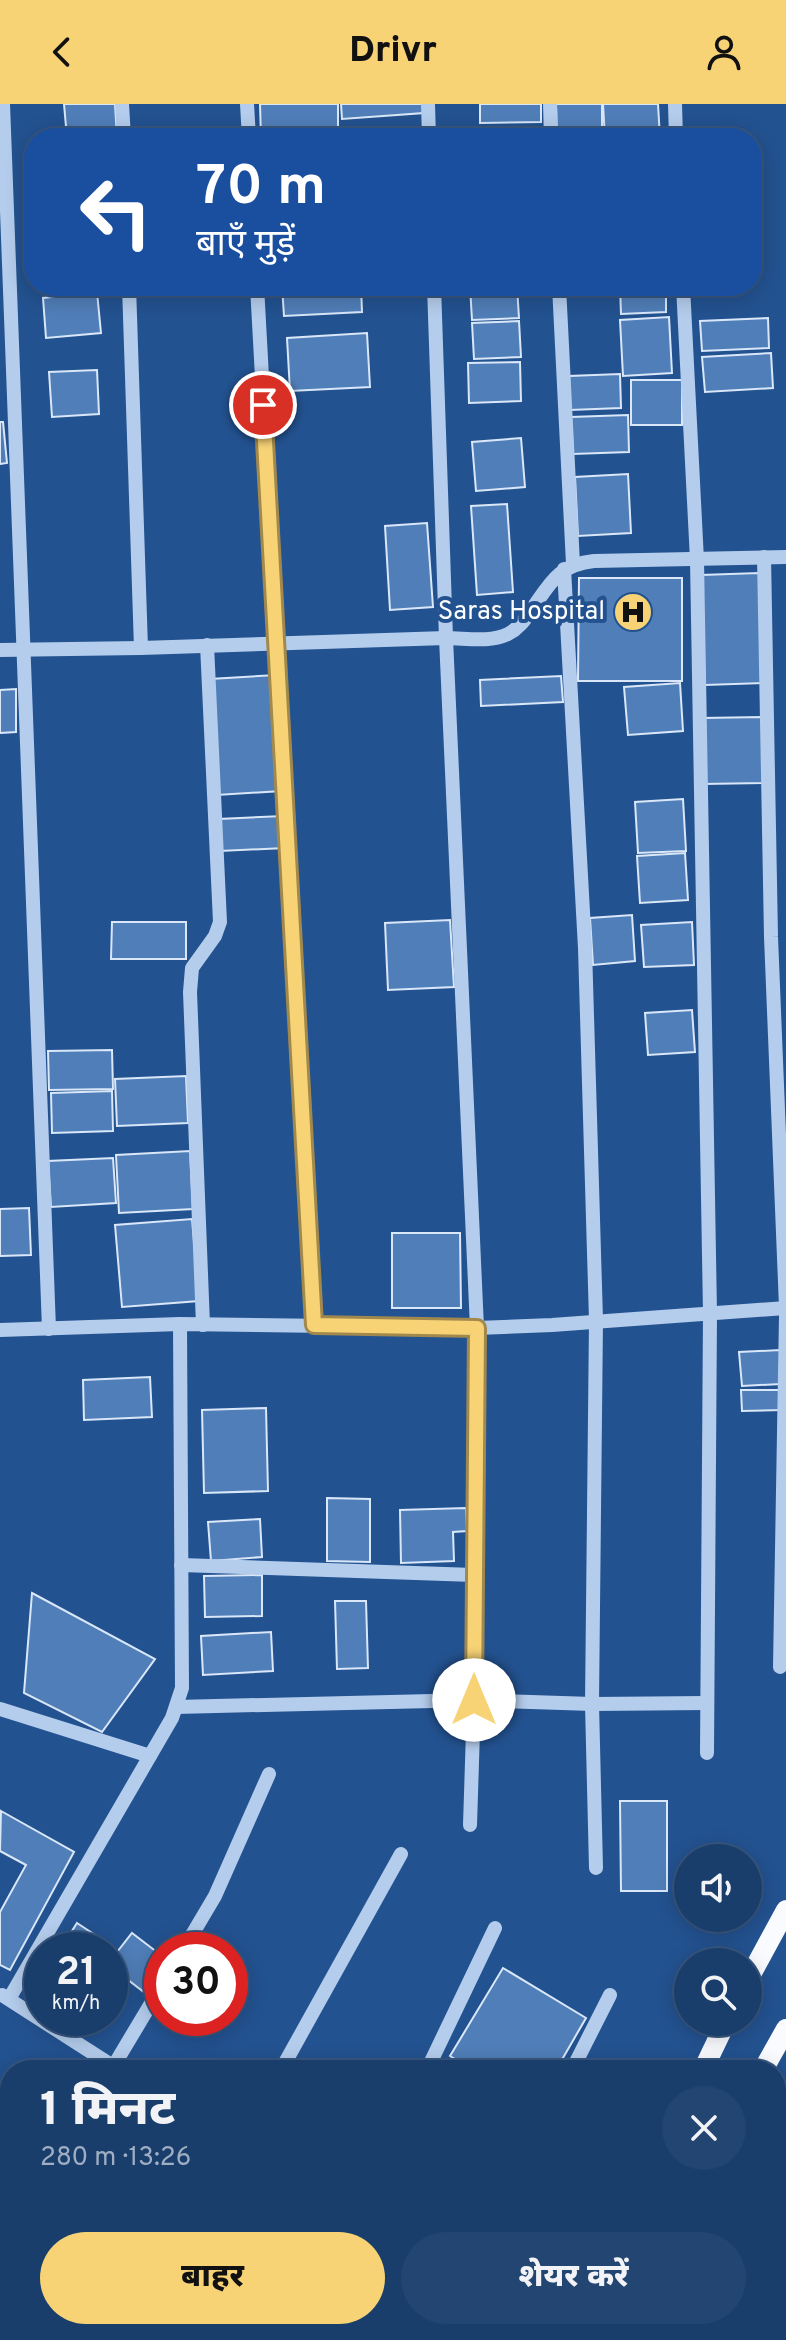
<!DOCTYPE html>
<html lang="hi">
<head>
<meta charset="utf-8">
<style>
	:root { --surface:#1a3e6c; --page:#234572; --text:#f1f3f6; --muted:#9faec2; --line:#38577f; --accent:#f7d376 }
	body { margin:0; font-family:Overpass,"Noto Sans Devanagari",sans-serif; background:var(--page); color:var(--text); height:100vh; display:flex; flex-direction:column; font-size:30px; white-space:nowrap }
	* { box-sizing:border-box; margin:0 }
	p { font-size:26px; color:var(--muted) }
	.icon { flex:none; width:44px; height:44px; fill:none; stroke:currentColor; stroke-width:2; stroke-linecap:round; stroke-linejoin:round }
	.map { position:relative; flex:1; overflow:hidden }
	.panel { position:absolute; left:0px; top:1956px; width:786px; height:280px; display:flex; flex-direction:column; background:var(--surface); border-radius:32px 32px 0 0; box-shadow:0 4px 20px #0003,0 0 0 2px var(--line) }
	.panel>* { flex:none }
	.guide { position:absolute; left:24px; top:24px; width:738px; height:168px; border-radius:32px; box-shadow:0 4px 20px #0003,0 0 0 2px var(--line); background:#1a4fa0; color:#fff; overflow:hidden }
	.controls { position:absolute; left:674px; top:1740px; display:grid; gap:16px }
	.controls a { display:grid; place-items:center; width:88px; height:88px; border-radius:50%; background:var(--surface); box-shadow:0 4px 20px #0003,0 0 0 2px var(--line); font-size:40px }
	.speed { position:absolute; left:24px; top:1828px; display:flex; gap:16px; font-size:40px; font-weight:700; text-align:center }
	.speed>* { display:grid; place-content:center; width:104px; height:104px; border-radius:50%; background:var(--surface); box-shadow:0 4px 20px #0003,0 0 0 2px var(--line); line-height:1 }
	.speed small { font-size:20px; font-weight:400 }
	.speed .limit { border:12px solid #d22; background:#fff; color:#111 }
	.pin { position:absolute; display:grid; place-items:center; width:68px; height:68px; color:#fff; margin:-34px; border:4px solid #fff; border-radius:50%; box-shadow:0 2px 8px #0007 }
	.me { position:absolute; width:88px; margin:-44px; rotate:0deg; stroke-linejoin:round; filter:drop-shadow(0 0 6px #0008) }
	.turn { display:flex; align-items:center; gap:28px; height:168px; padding:0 40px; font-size:36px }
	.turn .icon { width:104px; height:104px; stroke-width:2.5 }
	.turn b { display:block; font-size:56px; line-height:68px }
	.round { display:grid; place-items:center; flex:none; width:84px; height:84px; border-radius:42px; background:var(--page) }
	.head { display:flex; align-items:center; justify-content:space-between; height:136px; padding:0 40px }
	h1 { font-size:48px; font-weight:800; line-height:60px }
	.cta { display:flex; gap:16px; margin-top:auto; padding:16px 40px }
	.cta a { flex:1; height:92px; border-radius:48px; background:var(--accent); color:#111; font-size:32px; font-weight:800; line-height:92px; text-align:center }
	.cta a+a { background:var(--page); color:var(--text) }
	header { display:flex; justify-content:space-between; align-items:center; height:104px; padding:0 40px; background:var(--accent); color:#111; font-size:36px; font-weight:800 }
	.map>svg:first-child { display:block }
	.building { fill:#507eb8; stroke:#d9e7f9; stroke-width:2 }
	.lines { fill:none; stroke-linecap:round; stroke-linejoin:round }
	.minor { stroke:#b4cdec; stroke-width:14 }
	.major { stroke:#f9fbff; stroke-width:20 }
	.route-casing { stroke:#a1894d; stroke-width:20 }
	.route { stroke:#f7d376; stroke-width:14 }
	.labels { text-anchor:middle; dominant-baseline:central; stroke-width:8; stroke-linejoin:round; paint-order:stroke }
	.poi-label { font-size:26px; fill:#fff; stroke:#235290; text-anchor:end }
</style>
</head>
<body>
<header><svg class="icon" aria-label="back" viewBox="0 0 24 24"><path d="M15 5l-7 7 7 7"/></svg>Drivr<svg class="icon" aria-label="person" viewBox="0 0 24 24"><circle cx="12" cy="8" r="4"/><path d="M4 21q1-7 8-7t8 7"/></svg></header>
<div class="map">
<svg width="786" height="2236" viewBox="0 0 786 2236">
	<rect width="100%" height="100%" fill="#235290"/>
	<g class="building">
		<path d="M64,0H115L117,34H67Z"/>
		<path d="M260,0H338V34H261Z"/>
		<path d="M341,0H423L424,9L342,15Z"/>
		<path d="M480,0H541V18L480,19Z"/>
		<path d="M556,0H602V34H557Z"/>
		<path d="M603,0H658L660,34H605Z"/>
		<path d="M425,23L426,34H343L342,29Z"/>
		<path d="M282,182H361L362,208L284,212Z"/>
		<path d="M470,182H517L519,214L472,216Z"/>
		<path d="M620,182H666V208L621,210Z"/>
		<path d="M97,188L101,229L46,234L43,194Z"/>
		<path d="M669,213L672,269L623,272L620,216Z"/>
		<path d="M768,214L769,244L702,247L700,217Z"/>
		<path d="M519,217L521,253L474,255L472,219Z"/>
		<path d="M367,229L370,283L290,287L287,234Z"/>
		<path d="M771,249L773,284L705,288L702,253Z"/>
		<path d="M520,258L521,297L469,299L468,259Z"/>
		<path d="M97,266L99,310L52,313L49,268Z"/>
		<path d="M620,270L621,304L570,306L569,272Z"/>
		<rect x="631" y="276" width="51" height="45"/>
		<path d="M628,311L629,348L573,350L571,313Z"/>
		<path d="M0,318H3L7,359L0,360Z"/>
		<path d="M521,334L525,383L476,387L472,338Z"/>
		<path d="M628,370L631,429L578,432L575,373Z"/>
		<path d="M507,400L513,488L477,491L471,402Z"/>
		<path d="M427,419L433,503L390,506L385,422Z"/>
		<path d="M759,469L764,579L705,581L701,471Z"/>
		<path d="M579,474H682V577H578Z"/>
		<path d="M276,571L282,687L217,691L210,575Z"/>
		<path d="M561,572L563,598L481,602L480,576Z"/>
		<path d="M680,579L683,627L628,631L624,583Z"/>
		<path d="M16,585V628L0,629V586Z"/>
		<path d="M762,613L763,679L703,680L702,614Z"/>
		<path d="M683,695L686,747L638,749L635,698Z"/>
		<path d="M283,712L285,744L220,747L219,715Z"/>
		<path d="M685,749L688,796L640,799L637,752Z"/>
		<path d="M632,811L635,857L593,861L590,814Z"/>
		<path d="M450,816L454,883L388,886L385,819Z"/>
		<path d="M112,818H186V855H111Z"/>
		<path d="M692,818L694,861L644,863L641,821Z"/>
		<path d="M692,906L695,948L648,951L645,909Z"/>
		<path d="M112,946L113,985L49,986L48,947Z"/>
		<path d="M186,972L188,1019L117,1022L115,975Z"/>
		<path d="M112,987L113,1027L52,1029L51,989Z"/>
		<path d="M190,1047L193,1105L119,1109L116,1051Z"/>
		<path d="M113,1054L116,1099L51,1103L48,1057Z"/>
		<path d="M29,1104L31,1151L0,1152V1105Z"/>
		<path d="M192,1115L199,1197L122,1203L115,1121Z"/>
		<path d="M392,1129H460L461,1204H392Z"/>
		<path d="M780,1246L781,1280L742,1282L739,1248Z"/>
		<path d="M150,1273L152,1313L84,1316L83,1276Z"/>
		<path d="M741,1286H780L782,1306L742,1307Z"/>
		<path d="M266,1304L268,1387L204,1389L202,1306Z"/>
		<path d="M327,1394L370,1395V1458L327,1457Z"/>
		<path d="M466,1404L467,1427L453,1428L454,1457L401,1459L400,1406Z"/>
		<path d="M260,1415L262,1453L211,1457L208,1418Z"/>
		<path d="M262,1471V1512L205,1513L204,1472Z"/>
		<path d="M32,1489L155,1555L102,1628L24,1589Z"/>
		<path d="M335,1497H366L368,1564L337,1565Z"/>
		<path d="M271,1528L273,1567L203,1571L201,1532Z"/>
		<path d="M620,1697H667V1787H621Z"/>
		<path d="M1,1707L74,1748L10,1866L0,1861V1808L26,1761L0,1747Z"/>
		<path d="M77,1819L112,1842L110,1846H60Z"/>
		<path d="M132,1829L162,1852V1875L149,1892L110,1862V1857Z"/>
		<path d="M503,1864L586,1914L556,1966H473L450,1952Z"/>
		<path d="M2,2185L10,2189V2222L0,2217V2190Z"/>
		<path d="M168,2226H298L292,2236H175L166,2230Z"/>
	</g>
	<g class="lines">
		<g class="minor">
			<path d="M3,0L49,1225"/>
			<path d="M122,0L124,34"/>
			<path d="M247,0L249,34"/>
			<path d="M428,0L429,34"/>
			<path d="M550,0L551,34"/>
			<path d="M675,0L676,34"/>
			<path d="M129,182L141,544"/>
			<path d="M257,182L314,1221"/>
			<path d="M434,182L446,534L477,1224L474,1596L470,1721"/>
			<path d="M559,182L573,460"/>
			<path d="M683,182L697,456L710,1209L707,1649"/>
			<path d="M764,453L771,833L786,1203"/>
			<path d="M564,465L585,844L596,1216L592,1600L596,1764"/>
			<path d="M0,546L141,544L446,534C466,534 489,539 508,530C518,525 524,517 530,508C550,480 557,461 594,457L786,453"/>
			<path d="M203,1221L190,888L192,864L215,832L220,818L207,541"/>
			<path d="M0,1226L180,1220L477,1224L552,1221L786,1204"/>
			<path d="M181,1461L474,1471"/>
			<path d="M780,1563L786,1211"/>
			<path d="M176,1603L474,1596L592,1600L707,1599"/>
			<path d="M0,1605L150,1652"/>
			<path d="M183,1846L215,1792L269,1670"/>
			<path d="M2,1891L119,1966"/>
			<path d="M9,1895L172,1614L182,1584L180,1220"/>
			<path d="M113,1963L162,1881"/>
			<path d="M281,1966L401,1750"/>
			<path d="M427,1966L495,1824"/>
			<path d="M572,1966L610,1891"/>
			<path d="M776,2071L786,2051"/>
			<path d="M39,2236L44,2226"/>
			<path d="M433,2236L438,2226"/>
			<path d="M536,2236L537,2226"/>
			<path d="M703,2236L706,2226"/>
		</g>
		<g class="major">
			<path d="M748,1876L786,1806"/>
			<path d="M703,1966L726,1918"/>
			<path d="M763,1966L786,1925"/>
			<path d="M593,2236L596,2226"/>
			<path d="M652,2236L656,2226"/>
		</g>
	</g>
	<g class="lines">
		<defs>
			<path id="route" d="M263,301L314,1221L477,1224L474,1596"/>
		</defs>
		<use href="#route" class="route-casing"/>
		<use href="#route" class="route"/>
	</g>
	<defs>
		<symbol id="hospital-disc" viewBox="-11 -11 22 22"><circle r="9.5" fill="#f7d376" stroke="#235290"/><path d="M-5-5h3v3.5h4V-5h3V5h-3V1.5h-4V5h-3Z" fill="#111"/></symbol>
	</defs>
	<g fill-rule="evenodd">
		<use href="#hospital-disc" x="611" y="486" width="44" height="44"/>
	</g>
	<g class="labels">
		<g class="poi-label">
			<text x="605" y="508">Saras Hospital</text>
		</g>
	</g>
</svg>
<div class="controls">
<a><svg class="icon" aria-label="sound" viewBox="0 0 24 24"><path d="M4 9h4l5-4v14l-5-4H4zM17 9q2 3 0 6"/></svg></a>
<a><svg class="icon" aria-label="search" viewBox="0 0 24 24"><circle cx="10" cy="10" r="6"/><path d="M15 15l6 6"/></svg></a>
</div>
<div class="speed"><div>21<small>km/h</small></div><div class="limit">30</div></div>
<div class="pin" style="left:263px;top:301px;background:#d93025"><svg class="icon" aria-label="arrive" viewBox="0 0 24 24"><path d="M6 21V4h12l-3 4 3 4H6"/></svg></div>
<svg class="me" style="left:474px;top:1596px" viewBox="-20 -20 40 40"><circle r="19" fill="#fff"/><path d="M0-13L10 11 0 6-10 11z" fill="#f7d376"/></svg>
<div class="guide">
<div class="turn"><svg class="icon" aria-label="left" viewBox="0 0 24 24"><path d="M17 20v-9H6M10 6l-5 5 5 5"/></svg><div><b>70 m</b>बाएँ मुड़ें</div></div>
</div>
<section class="panel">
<div class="head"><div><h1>1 मिनट</h1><p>280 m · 13:26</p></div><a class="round"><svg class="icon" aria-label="close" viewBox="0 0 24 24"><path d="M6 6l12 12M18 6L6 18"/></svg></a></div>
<div class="cta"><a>बाहर</a><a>शेयर करें</a></div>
</section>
</div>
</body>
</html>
